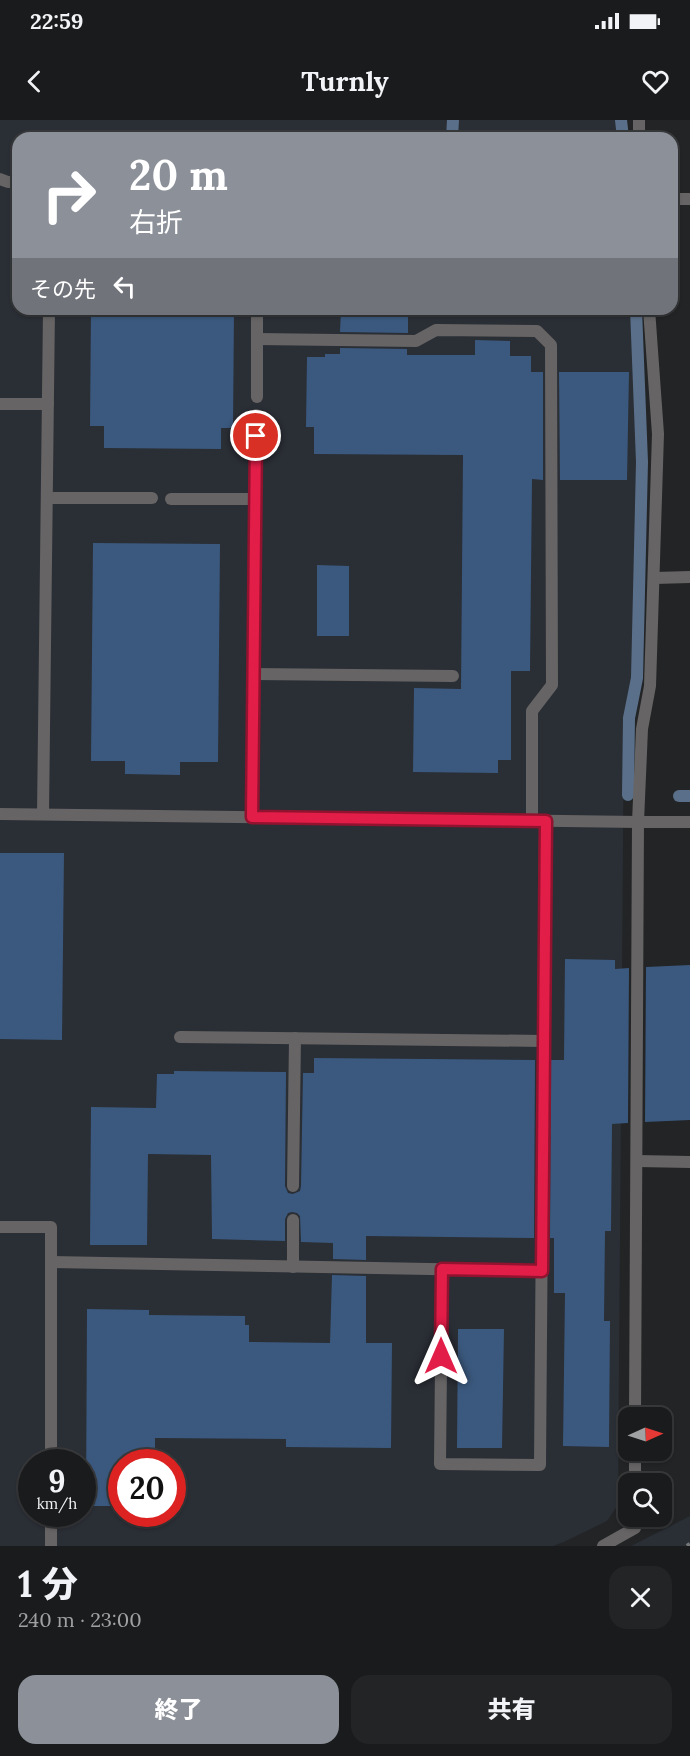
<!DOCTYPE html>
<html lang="ja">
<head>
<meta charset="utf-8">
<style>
	:root { --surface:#1a1b1c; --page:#232425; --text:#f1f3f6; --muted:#9fa1a3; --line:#38393b; --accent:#8c9099 }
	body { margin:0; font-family:Lora,"Noto Sans JP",serif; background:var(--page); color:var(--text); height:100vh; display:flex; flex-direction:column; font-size:22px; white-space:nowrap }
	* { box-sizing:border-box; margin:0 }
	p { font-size:20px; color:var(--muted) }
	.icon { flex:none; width:33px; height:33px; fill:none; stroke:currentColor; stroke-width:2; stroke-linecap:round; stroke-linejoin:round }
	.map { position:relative; height:1426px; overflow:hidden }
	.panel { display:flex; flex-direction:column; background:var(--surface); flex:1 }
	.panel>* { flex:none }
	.hud { position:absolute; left:12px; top:12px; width:666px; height:183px; border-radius:18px; box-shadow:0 2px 4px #0004,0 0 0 2px var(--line); background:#8c9099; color:#fff; overflow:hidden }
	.needle { width:39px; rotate:87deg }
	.fabs { position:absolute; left:618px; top:1287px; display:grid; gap:12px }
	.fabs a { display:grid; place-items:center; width:54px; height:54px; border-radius:12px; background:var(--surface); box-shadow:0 2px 4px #0004,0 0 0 2px var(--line); font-size:30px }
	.speed { position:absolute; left:18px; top:1329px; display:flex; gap:12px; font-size:30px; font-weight:700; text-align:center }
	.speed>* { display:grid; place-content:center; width:78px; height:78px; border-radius:50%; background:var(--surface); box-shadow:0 2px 4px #0004,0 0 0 2px var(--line); line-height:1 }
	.speed small { font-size:15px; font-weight:400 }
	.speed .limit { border:9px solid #d22; background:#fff; color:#111 }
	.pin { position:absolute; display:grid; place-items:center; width:51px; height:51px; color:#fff; margin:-26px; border:3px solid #fff; border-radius:50%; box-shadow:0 2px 6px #0007 }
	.me { position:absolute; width:66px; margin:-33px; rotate:0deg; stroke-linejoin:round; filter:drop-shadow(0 0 4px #0008) }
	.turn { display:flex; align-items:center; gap:21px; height:126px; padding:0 18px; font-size:27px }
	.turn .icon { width:78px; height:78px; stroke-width:2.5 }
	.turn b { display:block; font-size:42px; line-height:51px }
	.then { display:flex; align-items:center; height:57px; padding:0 18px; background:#0003; gap:12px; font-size:22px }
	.round { display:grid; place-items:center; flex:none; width:63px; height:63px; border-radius:18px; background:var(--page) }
	.headline { display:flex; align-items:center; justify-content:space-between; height:102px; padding:0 18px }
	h1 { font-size:36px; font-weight:800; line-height:45px }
	.action { display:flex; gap:12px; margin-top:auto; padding:12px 18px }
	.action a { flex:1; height:69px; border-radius:18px; background:var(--accent); color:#fff; font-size:24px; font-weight:800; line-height:69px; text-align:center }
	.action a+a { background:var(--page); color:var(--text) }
	.status { display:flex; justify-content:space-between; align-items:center; height:42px; padding:0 30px; background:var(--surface); direction:ltr }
	.status svg { height:16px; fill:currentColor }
	header { display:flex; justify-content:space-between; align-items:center; height:78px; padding:0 18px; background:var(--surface); font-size:27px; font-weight:800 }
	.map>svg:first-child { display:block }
	.built { fill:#2a2e35; fill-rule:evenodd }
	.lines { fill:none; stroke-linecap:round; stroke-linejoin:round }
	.stream { stroke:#5a6f89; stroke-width:12 }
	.building { fill:#3b597e }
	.lane { stroke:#666464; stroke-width:12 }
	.street { stroke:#666464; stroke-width:12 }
	.rail { stroke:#767779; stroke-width:4.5; stroke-dasharray:8 8; stroke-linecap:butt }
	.route-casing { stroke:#92132f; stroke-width:15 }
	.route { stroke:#e11d48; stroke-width:10 }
</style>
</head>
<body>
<div class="status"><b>22:59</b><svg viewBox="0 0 49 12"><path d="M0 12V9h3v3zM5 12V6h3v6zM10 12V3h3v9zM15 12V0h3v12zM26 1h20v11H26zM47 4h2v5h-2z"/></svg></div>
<header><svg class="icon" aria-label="back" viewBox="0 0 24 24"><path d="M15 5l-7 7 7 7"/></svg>Turnly<svg class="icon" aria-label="heart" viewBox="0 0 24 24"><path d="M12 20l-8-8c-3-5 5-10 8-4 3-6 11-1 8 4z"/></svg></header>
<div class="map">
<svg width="690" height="1426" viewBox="0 0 690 1426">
	<rect width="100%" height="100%" fill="#222426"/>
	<g class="built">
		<path d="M0,0H617L618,18H18V189H632L639,344L633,558L624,598L618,1385L607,1401L564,1422L553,1426H0ZM32,1342H82V1394H32ZM122,1342H172V1394H122Z"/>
		<path d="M690,1396V1426H631Z"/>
	</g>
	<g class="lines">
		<g class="stream">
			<path d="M621,0L623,18"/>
			<path d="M452,18L453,0"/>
			<path d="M628,675L629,598L637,558L642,342L636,189"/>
			<path d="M679,676H690"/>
		</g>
	</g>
	<g class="building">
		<path d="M91,189H234L233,308H221V329L104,328V306H90Z"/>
		<path d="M341,189H408V213L340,212Z"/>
		<path d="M475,220L510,221V236H531V252H543V360L532,359L530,551H511V640H498V653L413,652L414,568L461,569L463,335L314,334V307H306L307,237H325V234H340V228L407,229V235H475Z"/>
		<path d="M559,252H629L627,360H560Z"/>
		<path d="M93,423L220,424L218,642H180V655L125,654V641H91Z"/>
		<path d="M317,445L349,446V516H317Z"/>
		<path d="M0,733H64L62,920L0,919Z"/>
		<path d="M565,839L615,840V849L629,848L628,1003L612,1004L611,1111H605L604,1201H610L609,1327L563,1326L565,1173H554V1118H550L551,940H564Z"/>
		<path d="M690,845V1000L645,1002L646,847Z"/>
		<path d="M314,938L535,940L534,1118L366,1116V1140L333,1139V1123L301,1122L300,1096L297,1093L292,1092L288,1093L285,1099V1121L212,1119L211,1035L148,1034L147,1125H90L91,987L156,988L157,954H174V951L286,952L285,1066L288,1073L293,1074L300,1071L301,1066L303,953H314Z"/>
		<path d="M332,1155L366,1156V1223H392L391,1328L286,1327V1319L155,1318V1342H122V1386H86L87,1189L149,1190V1195L245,1196V1205H249V1222L330,1223Z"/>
		<path d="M458,1209H504L502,1328H457Z"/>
	</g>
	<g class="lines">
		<g class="lane">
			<path d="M0,59L8,62H18"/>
			<path d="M257,219L416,221L436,210L537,211L551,225L552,565L532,591V700"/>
			<path d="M257,277V189"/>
			<path d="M0,284H48"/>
			<path d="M47,378H152"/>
			<path d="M171,379H255"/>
			<path d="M655,458L690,457"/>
			<path d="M253,554L453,556"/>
			<path d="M0,694L638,702"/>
			<path d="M43,694L49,189"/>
			<path d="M252,697L256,295"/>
			<path d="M180,917L544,921"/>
			<path d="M293,1066L295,918"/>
			<path d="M0,1107H51V1342"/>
			<path d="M51,1142L542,1151"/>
			<path d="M293,1147V1100"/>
			<path d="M442,1149L440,1344L540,1345L545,701"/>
			<path d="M51,1426V1394"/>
		</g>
		<g class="street">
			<path d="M639,0V18"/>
			<path d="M672,79H690"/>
			<path d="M638,702H690"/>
			<path d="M637,1041L690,1042"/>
			<path d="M635,1298L638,702L642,609L650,566L658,314L649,189"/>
			<path d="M635,1364V1330"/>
			<path d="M603,1426L635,1408V1396"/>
		</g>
		<path class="rail" d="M687,1426L690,1424"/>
	</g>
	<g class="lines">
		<defs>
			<path id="route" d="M256,316L252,697L546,701L542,1151L442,1149L441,1236"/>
		</defs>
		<use href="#route" class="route-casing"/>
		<use href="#route" class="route"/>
	</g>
</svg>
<div class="fabs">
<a><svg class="needle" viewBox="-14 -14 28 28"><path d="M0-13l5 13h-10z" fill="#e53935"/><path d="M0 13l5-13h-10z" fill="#9fa1a3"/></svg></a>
<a><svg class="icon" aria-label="search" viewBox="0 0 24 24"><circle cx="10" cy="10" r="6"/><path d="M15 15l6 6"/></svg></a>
</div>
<div class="speed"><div>9<small>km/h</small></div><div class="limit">20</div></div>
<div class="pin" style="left:256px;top:316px;background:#d93025"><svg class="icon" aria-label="arrive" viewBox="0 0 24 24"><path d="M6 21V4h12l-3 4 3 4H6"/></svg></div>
<svg class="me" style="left:441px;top:1236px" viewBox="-20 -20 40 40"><path d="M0-17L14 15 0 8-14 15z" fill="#e11d48" stroke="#fff" stroke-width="4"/></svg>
<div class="hud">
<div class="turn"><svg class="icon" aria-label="right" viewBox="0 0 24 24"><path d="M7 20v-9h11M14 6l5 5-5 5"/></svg><div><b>20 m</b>右折</div></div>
<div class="then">その先<svg class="icon" aria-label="left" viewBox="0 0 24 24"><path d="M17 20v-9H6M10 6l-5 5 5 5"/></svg></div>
</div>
</div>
<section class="panel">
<div class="headline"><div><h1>1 分</h1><p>240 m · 23:00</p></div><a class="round"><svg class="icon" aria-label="close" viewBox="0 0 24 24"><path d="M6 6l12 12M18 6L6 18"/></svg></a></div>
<div class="action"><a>終了</a><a>共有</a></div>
</section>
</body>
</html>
